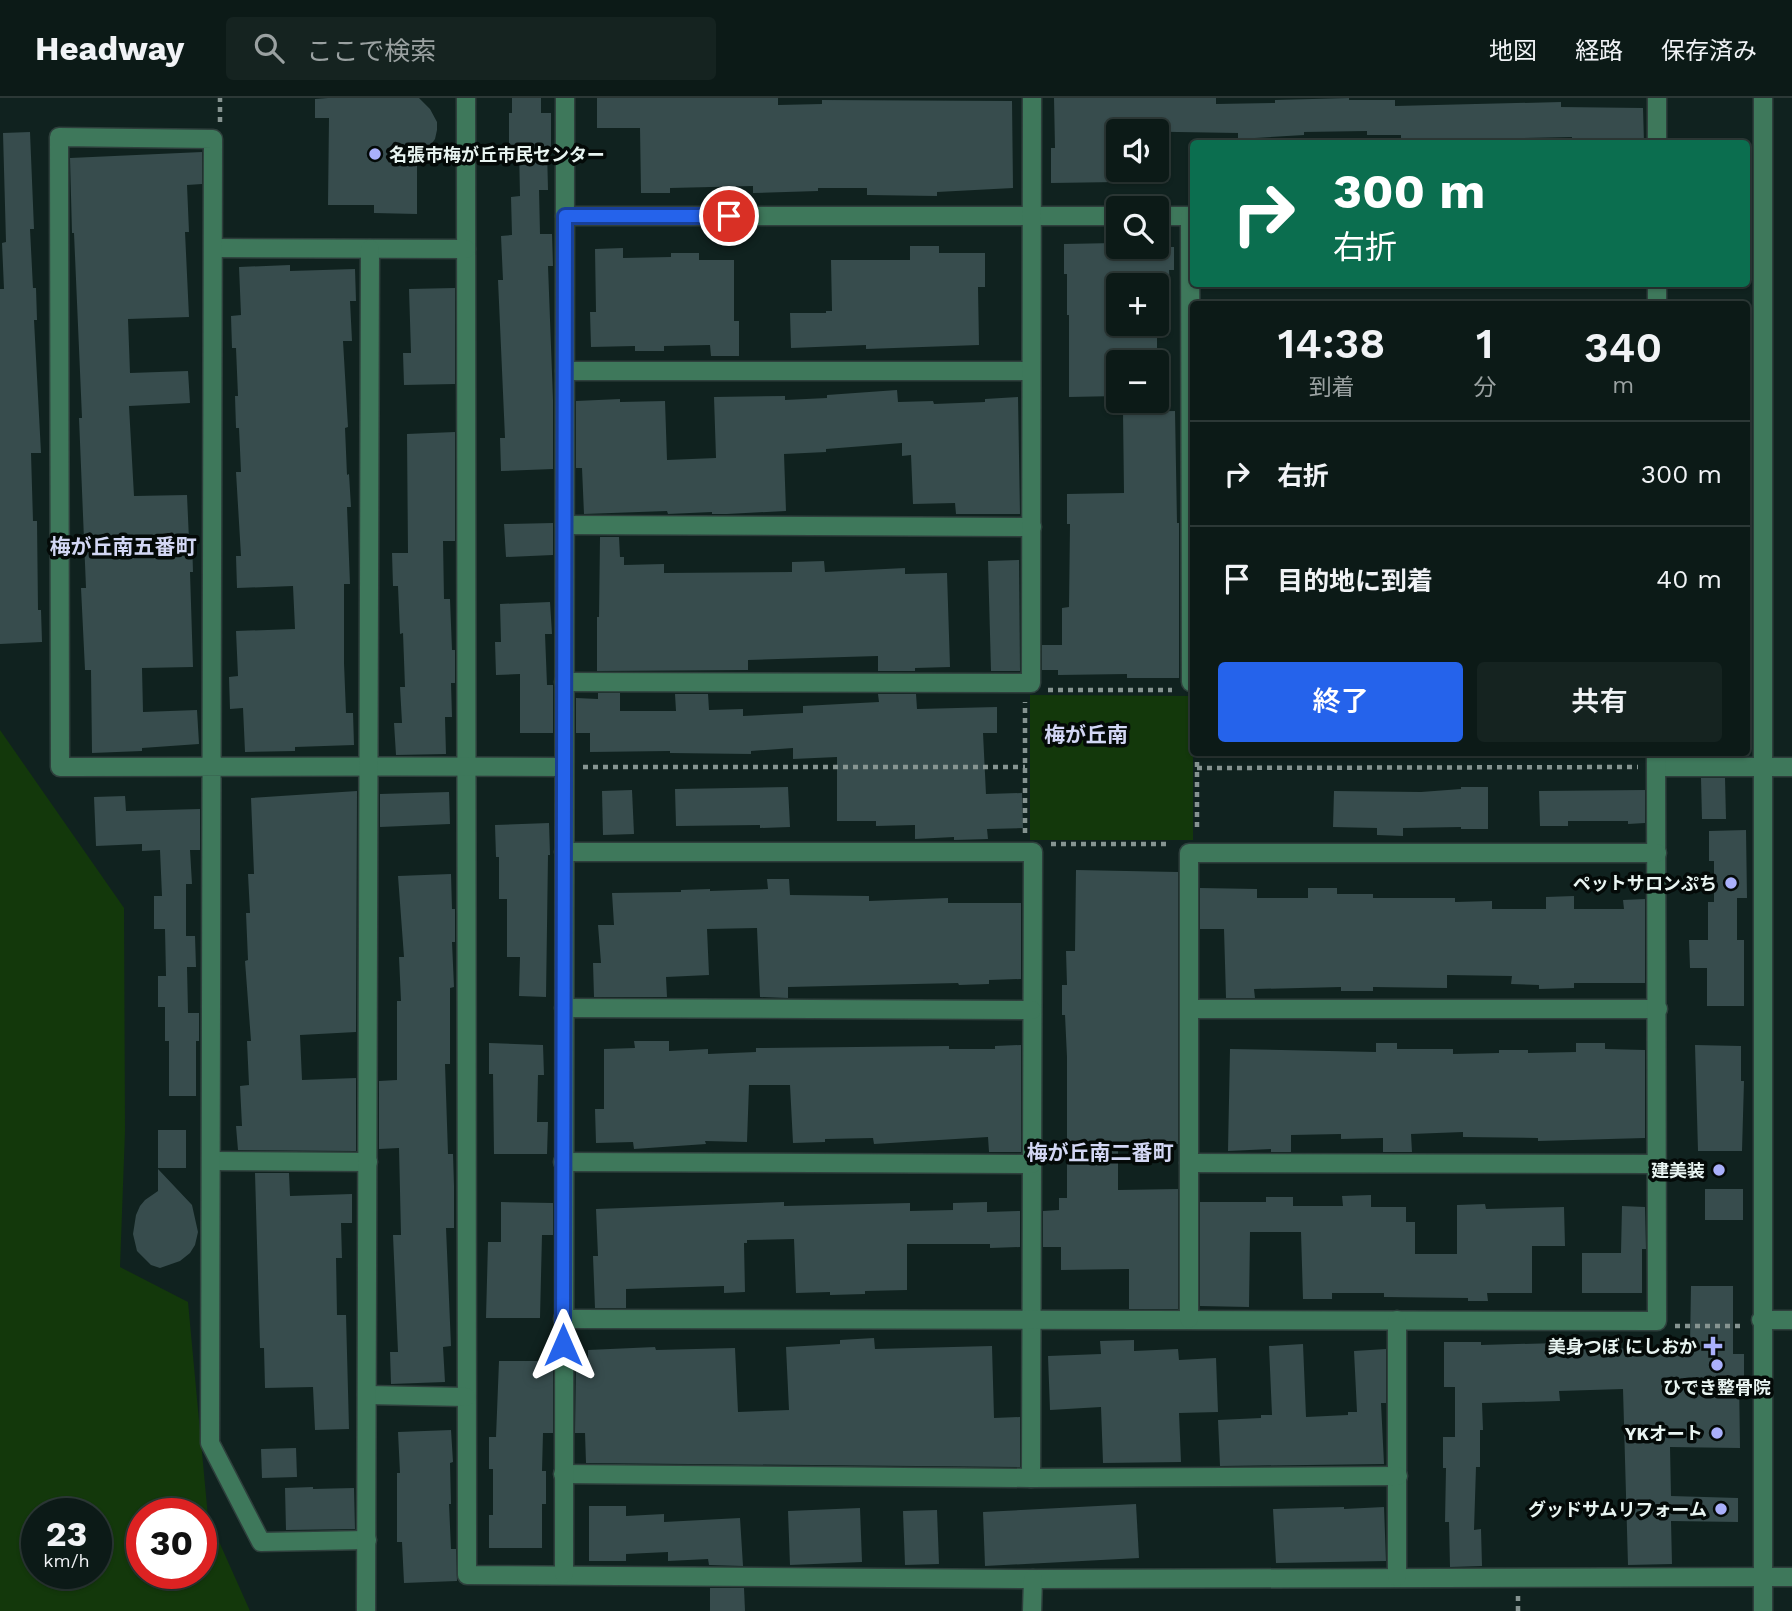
<!DOCTYPE html>
<html lang="ja">
<head>
<meta charset="utf-8">
<style>
	:root { --surface:#0c1a17; --page:#152320; --text:#f1f3f6; --muted:#9aa1a1; --line:#2c3836; --accent:#2563eb }
	body { margin:0; font-family:"Work Sans","Noto Sans JP",sans-serif; background:var(--page); color:var(--text); height:100vh; display:flex; flex-direction:column; font-size:26px; white-space:nowrap }
	* { box-sizing:border-box; margin:0 }
	p { font-size:23px; color:var(--muted) }
	.icon { flex:none; width:38px; height:38px; fill:none; stroke:currentColor; stroke-width:2; stroke-linecap:round; stroke-linejoin:round }
	.map { position:relative; flex:1; overflow:hidden }
	.side { position:absolute; left:1190px; top:203px; width:560px; height:455px; display:flex; flex-direction:column; background:var(--surface); border-radius:7px; box-shadow:0 2px 5px #0004,0 0 0 2px var(--line) }
	.side>* { flex:none }
	.top-card { position:absolute; left:1190px; top:42px; width:560px; height:147px; border-radius:7px; box-shadow:0 2px 5px #0004,0 0 0 2px var(--line); background:#0b6e4f; color:#fff; overflow:hidden }
	.tools { position:absolute; left:1106px; top:21px; display:grid; gap:14px }
	.tools a { display:grid; place-items:center; width:63px; height:63px; border-radius:7px; background:var(--surface); box-shadow:0 2px 5px #0004,0 0 0 2px var(--line); font-size:35px }
	.speed { position:absolute; left:21px; top:1400px; display:flex; gap:14px; font-size:35px; font-weight:700; text-align:center }
	.speed>* { display:grid; place-content:center; width:91px; height:91px; border-radius:50%; background:var(--surface); box-shadow:0 2px 5px #0004,0 0 0 2px var(--line); line-height:1 }
	.speed small { font-size:18px; font-weight:400 }
	.speed .limit { border:10px solid #d22; background:#fff; color:#111 }
	.pin { position:absolute; display:grid; place-items:center; width:60px; height:60px; color:#fff; margin:-30px; border:4px solid #fff; border-radius:50%; box-shadow:0 2px 7px #0007 }
	.me { position:absolute; width:77px; margin:-38px; rotate:0deg; stroke-linejoin:round; filter:drop-shadow(0 0 5px #0008) }
	.turn { display:flex; align-items:center; gap:24px; height:147px; padding:0 28px; font-size:32px }
	.turn .icon { width:91px; height:91px; stroke-width:2.5 }
	.turn b { display:block; font-size:49px; line-height:60px }
	.eta { display:flex; justify-content:space-evenly; align-items:center; height:119px; text-align:center }
	.eta b { font-size:42px; font-weight:600; line-height:49px }
	.cta { display:flex; gap:14px; margin-top:auto; padding:14px 28px }
	.cta a { flex:1; height:80px; border-radius:7px; background:var(--accent); color:#fff; font-size:28px; font-weight:600; line-height:80px; text-align:center }
	.cta a+a { background:var(--page); color:var(--text) }
	ul { padding:0; list-style:none }
	li { display:flex; align-items:center; gap:21px; height:105px; padding:0 28px; border-top:2px solid var(--line) }
	li div { flex:1 }
	li b { display:block; font-size:26px }
	li em { font-style:normal }
	header { display:flex; align-items:center; gap:42px; box-sizing:border-box; height:98px; padding:0 35px; background:var(--surface); border-bottom:2px solid var(--line) }
	header strong { font-size:33px }
	nav { display:flex; gap:38px; margin-inline-start:auto; font-size:24px }
	.search { width:490px; height:63px; background:var(--page); display:flex; align-items:center; gap:18px; box-sizing:border-box; padding:0 24px; border-radius:7px; color:var(--muted); font-size:26px }
	.map>svg:first-child { display:block }
	.green { fill:#13380b; fill-rule:evenodd }
	.building { fill:#374c4d }
	.lines { fill:none; stroke-linecap:round; stroke-linejoin:round }
	.minor-casing { stroke:#2e3f3c; stroke-width:21 }
	.path { stroke:#869491; stroke-width:4.5; stroke-dasharray:5 5; stroke-linecap:butt }
	.minor { stroke:#3e785b; stroke-width:18 }
	.route-casing { stroke:#184099; stroke-width:18 }
	.route { stroke:#2563eb; stroke-width:12 }
	.poi-dot { fill:#aab0fb; stroke:#040a08; stroke-width:2.5 }
	.labels { text-anchor:middle; dominant-baseline:central; stroke-width:7; stroke-linejoin:round; paint-order:stroke }
	.poi-label { font-size:18px; font-weight:bold; fill:#e8f4f1; stroke:#040a08; text-anchor:end }
	.quarter-label { font-size:21px; font-weight:bold; fill:#d3d7f4; stroke:#040a08 }
</style>
</head>
<body>
<header>
<strong>Headway</strong>
<div class="search"><svg class="icon" aria-label="search" viewBox="0 0 24 24"><circle cx="10" cy="10" r="6"/><path d="M15 15l6 6"/></svg>ここで検索</div>
<nav><a>地図</a><a>経路</a><a>保存済み</a></nav>
</header>
<div class="map">
<svg width="1792" height="1513" viewBox="0 0 1792 1513">
	<rect width="100%" height="100%" fill="#10221f"/>
	<g class="green">
		<path d="M1030,597L1193,598V742H1030Z"/>
		<path d="M0,632L124,810L125,1033L120,1169L188,1204L208,1419L250,1513H0ZM37,1416H96V1475H37ZM142,1416H201V1475H142Z"/>
	</g>
	<g class="building">
		<path d="M328,0H419L430,11L437,24V32L435,41L430,48L417,58V116L374,115V107H328L329,20H315V1Z"/>
		<path d="M512,0H541V15H551V50H547L548,92H539L540,136H552L553,168H548L553,302V371L501,373L500,340H505L498,182H503L501,138L512,137L511,99L520,98L519,50H509V15H512Z"/>
		<path d="M597,0H778V7L822,6V2L1012,3L1013,90L937,94V98L867,97V90H818V93L753,95V88L670,90V95H641L640,30H597Z"/>
		<path d="M1054,0H1216V6L1275,5V2L1349,0V2H1395V8L1561,4V9L1643,10L1644,45L1572,43V39L1401,43V37H1367V33L1304,34V37L1238,41V35L1118,33V84L1051,85V50H1055Z"/>
		<path d="M30,34L34,131H30L33,190H36L37,222H34L41,355H31L33,423H37L38,512H41L42,544L0,546V191H4L2,145L6,144L3,35Z"/>
		<path d="M202,54V86L187,87L189,134H185L189,219L128,221L130,275L188,273L190,305L129,308L134,398L187,397L189,442H192L193,474H190L193,569L142,570L143,614L197,612L199,646L142,650V653L92,655L91,572H85L81,490H86L79,320H82L74,135H72L70,60Z"/>
		<path d="M1115,145V149H1174V172H1169L1170,187H1118V226H1157V256H1121V262H1118V298L1069,299V217H1067V176H1064V146Z"/>
		<path d="M910,148H939V155H985V189H978L979,247L866,251V247L791,250L790,215H826V213H832L831,162H910Z"/>
		<path d="M623,150V160L671,159V155H699V162H734V223H739V258H711L710,247L664,248V253H635V248L591,249L590,214H596L595,151Z"/>
		<path d="M290,167V173L355,171L356,203H350L352,243H343L348,329L345,330L347,377L349,376L351,409H347L350,486H344V565L346,615H353L354,647L295,649V653L245,654L243,610L230,611L229,579L238,578L236,533L295,531L293,488L237,490L236,458H241L236,374H241L239,330H236L235,298H238L236,250H232L231,218L241,217L239,169Z"/>
		<path d="M455,190V286L404,287L403,255H411L409,191Z"/>
		<path d="M897,292L898,304L933,303L934,306L985,304V301L1018,299L1020,416H956L955,405L913,406L911,357L902,358V345L826,351V354L784,356L786,413L727,416H712V414L668,416L667,413L584,416L582,370H576V303L620,301V304L665,303L667,362L716,360L714,299L785,298V302L827,300V297Z"/>
		<path d="M1175,313L1177,425H1179V580H1127V576L1058,577V572H1042V547H1062V510L1069,509L1070,426H1067V396L1124,395L1123,314Z"/>
		<path d="M455,334V443H443L444,501H450L452,552H455V585H451L452,619H445L446,656L396,657L394,625H402L400,589H405L403,535L400,536L398,488H393L392,455H408L407,336Z"/>
		<path d="M553,425V457L506,459L504,426Z"/>
		<path d="M600,439H619L620,459H624V467L664,466V475L792,474V464L824,463L825,474L905,470V476L947,475L950,569L915,570V573H878V558L748,562V572L597,573V519H599Z"/>
		<path d="M1019,462L1020,573H991L988,463Z"/>
		<path d="M550,504L552,536H545L547,587H553V635H520V576L496,577L495,544H501L500,506Z"/>
		<path d="M598,595H620V613H676L675,596H708L709,612L743,611V618L803,615V608L879,604L878,596H916L917,611L997,609V635H983L986,696L1022,695L1023,730L987,731L988,741L954,742V739L915,741V727L876,728V723H837V659L793,661V650L751,653V656L670,655V653L590,654V635H576V600L598,601Z"/>
		<path d="M1701,680H1725L1726,721H1702Z"/>
		<path d="M788,689L790,729L760,730V727L676,728L675,691Z"/>
		<path d="M1461,689H1488V731H1461V729L1403,730V738L1377,737V730L1333,729L1334,693L1421,694L1461,691Z"/>
		<path d="M632,692L634,736L603,737L602,693Z"/>
		<path d="M1645,692V725L1628,726V723H1568V728H1540L1539,693Z"/>
		<path d="M357,693L356,934L300,937L302,982L356,980V1053L238,1052L236,1028H242L240,988L249,987L247,943H251L245,863L248,862L246,815H250L248,776H254L251,700Z"/>
		<path d="M449,694L450,726L380,729V696Z"/>
		<path d="M125,698L126,713L200,711V752H190L192,786H186V838H195L196,869H187L188,915H199V943H196V998H169V943H165V909H158V878H166L165,831H154V798H162L160,752L142,753V746L96,748L94,699Z"/>
		<path d="M549,725L550,757H548L546,899L519,898L520,859H507V801H499V759H496L495,727Z"/>
		<path d="M1746,732L1747,800H1737V842H1744V908H1707V870H1690L1689,842H1708V804H1714V763H1709V733Z"/>
		<path d="M1076,772L1178,774V1046L1118,1047V1092L1178,1091V1211H1129V1171L1061,1172V1149H1043V1113L1059,1112V1100H1067V959L1065,917H1062V887H1067L1066,853H1075Z"/>
		<path d="M451,776L452,811H455V844H452L454,889L450,890V966H445L448,1056H453L454,1088V1130H446L451,1248L443,1249L445,1284L391,1286L390,1254H398L393,1137H401L399,1050L379,1051V983L397,982V903H401L399,859H404L398,778Z"/>
		<path d="M767,781H789L790,797L869,798V803L948,800V805H1021V881L989,882V886L959,887L958,885L788,889V900L760,899L757,830L707,831L709,877L666,879L667,899H594L593,865H601L598,827H614L612,795L681,794V792L710,791V793L768,791Z"/>
		<path d="M1200,790L1257,791V800H1308V790H1337V796H1373V800H1455V804L1492,803V811H1546V799L1574,798V811H1624L1623,802L1645,801V885H1574V890L1539,891V887L1511,886L1512,878L1447,877V890L1373,889V893H1341V889L1254,891L1255,900H1226L1224,831H1200Z"/>
		<path d="M634,943H669V953L708,951V956L756,954V950L949,948V951H995V948L1021,947V1054H989L988,1039L874,1046L873,1040L825,1041V1044L793,1045L790,987H749L747,1044L705,1043L706,1046L634,1051L633,1044L596,1045L595,1011H604V951L635,950Z"/>
		<path d="M489,945L543,947L544,977H538L537,1024H548L547,1056H494L493,976H489Z"/>
		<path d="M1376,945H1397V951H1453V956L1499,955V952H1528V955L1576,954V945H1605V951L1645,952V1040L1538,1043V1040L1463,1039V1034L1411,1036L1412,1054H1383V1040L1341,1041V1036L1291,1037V1054H1271V1051L1228,1053L1230,951L1376,954Z"/>
		<path d="M1695,947L1741,948V983H1744L1742,1053H1698Z"/>
		<rect x="158" y="1032" width="28" height="38"/>
		<path d="M158,1071L192,1107L198,1134L195,1147L190,1155L180,1163L160,1170L151,1167L137,1153L133,1136L136,1117L140,1108L145,1102L158,1093Z"/>
		<path d="M255,1075H289L290,1098L352,1096V1125H341L342,1160H336L337,1217H346L349,1331L315,1332L313,1289L265,1290L264,1250H260Z"/>
		<rect x="1705" y="1091" width="38" height="31"/>
		<path d="M1371,1097V1109H1406V1124H1415V1156H1457V1107L1485,1106L1486,1111L1564,1109L1565,1148H1532V1195H1487L1488,1203H1468V1200L1384,1199V1195H1332V1201H1303L1301,1134H1250L1249,1209L1200,1208V1104H1266V1099H1293V1108H1343L1342,1098Z"/>
		<path d="M501,1104L553,1105V1137H542L540,1220H486L488,1144H501Z"/>
		<path d="M784,1104V1108L910,1105V1113L953,1112V1105L987,1104V1114L1020,1113V1149L990,1150V1146H907V1192L865,1193V1196L830,1197V1194L796,1195L794,1141L747,1142V1145H744L745,1194L724,1195V1188L626,1191V1210H595L593,1158H598L596,1111Z"/>
		<path d="M1622,1108L1645,1109L1646,1151H1642V1195H1582V1155H1621Z"/>
		<path d="M1691,1188H1733V1256H1744V1279H1739L1740,1350L1670,1349L1671,1398L1738,1400V1424L1671,1423L1672,1466L1628,1467L1623,1291L1559,1293L1560,1303L1482,1305L1483,1332H1480V1369H1476L1474,1432L1481,1431L1482,1468L1450,1469L1449,1424H1445L1446,1370H1443V1339H1455V1289H1444V1244H1481V1247L1558,1245V1252L1690,1249Z"/>
		<path d="M874,1240L875,1251L992,1248L994,1320L1020,1319V1369L586,1365L585,1335H575L576,1264H588V1252L655,1249L656,1252L735,1250L738,1314L789,1312L786,1249L840,1246V1242Z"/>
		<path d="M1134,1242V1253L1178,1251L1179,1262L1216,1260L1218,1314L1179,1315L1181,1364L1103,1365L1101,1309L1050,1312L1048,1258L1101,1256L1100,1243Z"/>
		<path d="M1303,1246L1306,1319L1348,1317V1314H1357L1354,1253L1386,1251V1305H1381L1384,1366L1220,1368L1218,1322L1261,1320V1317H1272L1269,1248Z"/>
		<path d="M499,1263H553V1335H543L542,1373H546V1406H542V1450H489V1417H493V1371H489V1339H496Z"/>
		<path d="M451,1332L453,1364L450,1365L451,1406H449L451,1451H456L457,1483L404,1485L402,1444H397V1375H400L398,1334Z"/>
		<path d="M296,1350L297,1379L262,1380L261,1351Z"/>
		<path d="M313,1389V1391L354,1390L355,1431L286,1432L285,1390Z"/>
		<path d="M1136,1406L1139,1460L985,1468L983,1414Z"/>
		<path d="M589,1408H626V1418L664,1416V1424L740,1420L743,1468L709,1467L708,1461L668,1463V1454L626,1456V1463H589Z"/>
		<path d="M1344,1409V1411L1384,1409L1386,1463L1276,1465L1273,1411Z"/>
		<path d="M860,1410L862,1464L790,1467L788,1413Z"/>
		<path d="M937,1412L939,1466L905,1467L903,1413Z"/>
		<path d="M710,1490H744L745,1513H710Z"/>
	</g>
	<g class="lines">
		<defs>
			<g id="minor">
				<path d="M466,0L467,1477L1033,1481L1792,1479"/>
				<path d="M1657,46V0"/>
				<path d="M565,118H1118"/>
				<path d="M1157,118H1194"/>
				<path d="M1190,118L1191,584L1194,583"/>
				<path d="M215,150L466,151"/>
				<path d="M1657,186V206"/>
				<path d="M565,273H1031"/>
				<path d="M565,427L1032,429"/>
				<path d="M564,584L1031,585L1032,0"/>
				<path d="M1657,669H1792"/>
				<path d="M564,754H1033L1031,1380"/>
				<path d="M564,910L1032,912"/>
				<path d="M1191,911H1658"/>
				<path d="M212,1063L368,1064"/>
				<path d="M563,1064L1032,1066"/>
				<path d="M1189,1065L1657,1066"/>
				<path d="M563,1221L1657,1223L1656,654"/>
				<path d="M1189,1221V755H1657"/>
				<path d="M1397,1222V1479"/>
				<path d="M1761,1222H1792"/>
				<path d="M367,1297L466,1299"/>
				<path d="M563,1376L1031,1380L1398,1378"/>
				<path d="M367,1442L261,1444L210,1345L213,41L59,39L60,669C228,669 396,668 564,669"/>
				<path d="M564,1476L565,0"/>
				<path d="M366,1513L370,151"/>
				<path d="M1032,1513L1033,1481"/>
				<path d="M1763,1513V0"/>
			</g>
		</defs>
		<use href="#minor" class="minor-casing"/>
		<g class="path">
			<path d="M220,24V0"/>
			<path d="M1048,592H1172"/>
			<path d="M1197,654V734"/>
			<path d="M583,669H1025"/>
			<path d="M1197,670L1638,669"/>
			<path d="M1025,735V604"/>
			<path d="M1051,746H1171"/>
			<path d="M1675,1228H1744"/>
			<path d="M1518,1498V1513"/>
		</g>
		<use href="#minor" class="minor"/>
	</g>
	<g class="lines">
		<defs>
			<path id="route" d="M563,1247L565,118H729"/>
		</defs>
		<use href="#route" class="route-casing"/>
		<use href="#route" class="route"/>
	</g>
	<g class="poi-dot">
		<circle cx="375" cy="56" r="7"/>
		<circle cx="1731" cy="785" r="7"/>
		<circle cx="1719" cy="1072" r="7"/>
		<path d="M1709.5 1237.5h7v7h7v7h-7v7h-7v-7h-7v-7h7z"/>
		<circle cx="1717" cy="1267" r="7"/>
		<circle cx="1717" cy="1335" r="7"/>
		<circle cx="1721" cy="1411" r="7"/>
	</g>
	<g class="labels">
		<g class="poi-label">
			<text x="389" y="56" text-anchor="start">名張市梅が丘市民センター</text>
			<text x="1717" y="785">ペットサロンぷち</text>
			<text x="1705" y="1072">建美装</text>
			<text x="1697" y="1248">美身つぼ にしおか</text>
			<text x="1717" y="1289" text-anchor="middle">ひでき整骨院</text>
			<text x="1703" y="1335">YKオート</text>
			<text x="1707" y="1411">グッドサムリフォーム</text>
		</g>
		<g class="quarter-label">
			<text x="123" y="448">梅が丘南五番町</text>
			<text x="1086" y="636">梅が丘南</text>
			<text x="1100" y="1054">梅が丘南二番町</text>
		</g>
	</g>
</svg>
<div class="tools">
<a><svg class="icon" aria-label="sound" viewBox="0 0 24 24"><path d="M4 9h4l5-4v14l-5-4H4zM17 9q2 3 0 6"/></svg></a>
<a><svg class="icon" aria-label="search" viewBox="0 0 24 24"><circle cx="10" cy="10" r="6"/><path d="M15 15l6 6"/></svg></a>
<a>+</a>
<a>−</a>
</div>
<div class="speed"><div>23<small>km/h</small></div><div class="limit">30</div></div>
<div class="pin" style="left:729px;top:118px;background:#d93025"><svg class="icon" aria-label="arrive" viewBox="0 0 24 24"><path d="M6 21V4h12l-3 4 3 4H6"/></svg></div>
<svg class="me" style="left:563px;top:1247px" viewBox="-20 -20 40 40"><path d="M0-17L14 15 0 8-14 15z" fill="#2563eb" stroke="#fff" stroke-width="4"/></svg>
<div class="top-card">
<div class="turn"><svg class="icon" aria-label="right" viewBox="0 0 24 24"><path d="M7 20v-9h11M14 6l5 5-5 5"/></svg><div><b>300 m</b>右折</div></div>
</div>
<section class="side">
<div class="eta">
<div><b>14:38</b><p>到着</p></div>
<div><b>1</b><p>分</p></div>
<div><b>340</b><p>m</p></div>
</div>
<ul>
<li><svg class="icon" aria-label="right" viewBox="0 0 24 24"><path d="M7 20v-9h11M14 6l5 5-5 5"/></svg><div><b>右折</b></div><em>300 m</em></li>
<li><svg class="icon" aria-label="arrive" viewBox="0 0 24 24"><path d="M6 21V4h12l-3 4 3 4H6"/></svg><div><b>目的地に到着</b></div><em>40 m</em></li>
</ul>
<div class="cta"><a>終了</a><a>共有</a></div>
</section>
</div>
</body>
</html>
